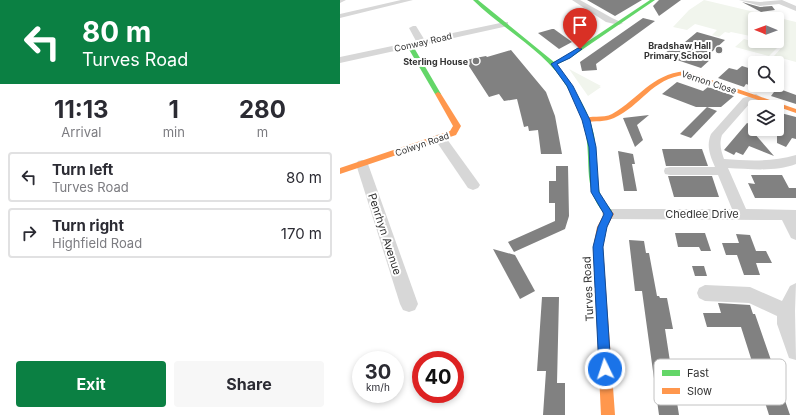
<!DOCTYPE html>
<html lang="en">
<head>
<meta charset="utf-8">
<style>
	:root { --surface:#fff; --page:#f7f7f7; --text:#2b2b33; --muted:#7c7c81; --line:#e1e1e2; --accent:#0b8043 }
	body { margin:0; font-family:Inter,sans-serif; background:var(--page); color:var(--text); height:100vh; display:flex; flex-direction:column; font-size:15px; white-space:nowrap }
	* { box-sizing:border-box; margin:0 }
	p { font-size:13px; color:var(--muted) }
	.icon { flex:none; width:22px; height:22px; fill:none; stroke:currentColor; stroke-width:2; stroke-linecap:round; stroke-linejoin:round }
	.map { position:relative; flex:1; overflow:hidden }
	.panel { display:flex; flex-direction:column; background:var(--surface); width:340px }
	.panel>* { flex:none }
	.banner { background:#0b8043; color:#fff; overflow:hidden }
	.needle { width:26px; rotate:271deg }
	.buttons { position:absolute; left:408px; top:12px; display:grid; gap:8px }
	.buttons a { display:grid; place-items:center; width:36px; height:36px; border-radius:4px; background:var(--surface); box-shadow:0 2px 6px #0003; font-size:20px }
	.speed { position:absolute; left:12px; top:351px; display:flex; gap:8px; font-size:20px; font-weight:700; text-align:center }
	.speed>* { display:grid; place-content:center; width:52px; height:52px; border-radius:50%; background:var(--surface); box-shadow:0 2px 6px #0003; line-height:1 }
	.speed small { font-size:10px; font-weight:400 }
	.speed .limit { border:6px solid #d22; background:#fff; color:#111 }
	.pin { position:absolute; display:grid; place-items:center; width:34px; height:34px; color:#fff; margin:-41px -17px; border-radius:50% 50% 50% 0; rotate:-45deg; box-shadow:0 0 4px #0007 }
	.pin .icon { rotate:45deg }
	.me { position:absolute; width:44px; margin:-22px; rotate:356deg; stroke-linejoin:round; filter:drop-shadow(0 0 3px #0008) }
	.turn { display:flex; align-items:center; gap:14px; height:84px; padding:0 16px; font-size:18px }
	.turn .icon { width:52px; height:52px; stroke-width:2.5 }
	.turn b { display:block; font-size:28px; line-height:34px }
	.eta { display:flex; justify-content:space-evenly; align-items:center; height:68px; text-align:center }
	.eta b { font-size:24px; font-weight:700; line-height:28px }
	.primary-button { display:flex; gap:8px; margin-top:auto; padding:8px 16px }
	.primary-button a { flex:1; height:46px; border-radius:4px; background:var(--accent); color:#fff; font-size:16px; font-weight:700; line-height:46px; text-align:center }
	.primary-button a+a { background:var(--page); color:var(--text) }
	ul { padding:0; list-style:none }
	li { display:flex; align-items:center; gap:12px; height:50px; margin:0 8px 6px; padding:0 8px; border:2px solid var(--line); border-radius:4px }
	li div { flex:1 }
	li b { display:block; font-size:15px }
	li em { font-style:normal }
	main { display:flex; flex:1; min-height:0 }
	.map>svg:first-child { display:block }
	.green { fill:#f1f5ed }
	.building { fill:#818181 }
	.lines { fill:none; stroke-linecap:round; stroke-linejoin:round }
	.street { fill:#d7d7d7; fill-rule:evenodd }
	.fast { fill:#63d668; fill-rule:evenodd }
	.slow { fill:#ff974d; fill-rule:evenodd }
	.route { fill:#1a73e8; stroke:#114b97 }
	.poi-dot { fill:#7a7a7a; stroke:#fff; stroke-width:1.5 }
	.labels { text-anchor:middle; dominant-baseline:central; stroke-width:4; stroke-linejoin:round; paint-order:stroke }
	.far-street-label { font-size:9px; fill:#333; stroke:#fff }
	.far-poi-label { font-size:9px; font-weight:bold; fill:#333; stroke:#fff; text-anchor:end }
	.street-label { font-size:11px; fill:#333; stroke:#fff }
	.key { fill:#fff; stroke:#c2c2c2; stroke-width:1 }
	.key-label { font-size:11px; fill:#333 }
</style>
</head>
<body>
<main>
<section class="panel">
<div class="banner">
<div class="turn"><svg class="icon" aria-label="left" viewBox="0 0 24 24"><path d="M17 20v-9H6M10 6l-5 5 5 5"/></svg><div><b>80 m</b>Turves Road</div></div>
</div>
<div class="eta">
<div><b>11:13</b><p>Arrival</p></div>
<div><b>1</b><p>min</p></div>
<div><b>280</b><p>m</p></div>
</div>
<ul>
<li><svg class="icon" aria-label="left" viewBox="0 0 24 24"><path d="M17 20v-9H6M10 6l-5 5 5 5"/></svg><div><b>Turn left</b><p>Turves Road</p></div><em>80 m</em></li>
<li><svg class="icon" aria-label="right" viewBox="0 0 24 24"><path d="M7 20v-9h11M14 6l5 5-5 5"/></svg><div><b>Turn right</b><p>Highfield Road</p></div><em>170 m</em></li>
</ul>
<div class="primary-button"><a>Exit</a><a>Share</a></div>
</section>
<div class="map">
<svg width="456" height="415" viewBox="0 0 456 415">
	<rect width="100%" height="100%" fill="#fff"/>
	<g class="green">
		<path d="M364,0L456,22V62L434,56L442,47L433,44L430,41H437V19H415V37L391,32L389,33L385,32L379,37L372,35L377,30L355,24L347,30L333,27L349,10Z"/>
		<path d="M404,39L437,48L429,56L395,47Z"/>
		<path d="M229,69L261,86L259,87H261L248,96Z"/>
	</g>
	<g class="building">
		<path d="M247,0H302L275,16Z"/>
		<path d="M319,0H341L319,16L313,6Z"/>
		<path d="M402,2L420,7L432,6L435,10L421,12Z"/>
		<path d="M303,18L315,21L256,64L257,70L242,71L240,62Z"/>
		<path d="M212,29H214L232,42L219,49L198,33Z"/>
		<path d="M357,32L385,40L365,58L371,59L361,68L322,55L335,46L339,47Z"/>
		<path d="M171,50L206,92L215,116L222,154H201L198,130L189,131L188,126L184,127L177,99L164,101L159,94L149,97L125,60L146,56L147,57Z"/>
		<path d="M402,66L415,70V87L406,84L404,87L378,78L389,68L397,70Z"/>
		<path d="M337,82L363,91L368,87L394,96L381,107H356L322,94Z"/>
		<path d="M437,88L456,95V104L431,96Z"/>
		<path d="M367,107L377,111L351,138L340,134Z"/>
		<path d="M437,112L456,117V139L452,138L446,147L437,143Z"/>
		<path d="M309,115L297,125L303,140L295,147L283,118Z"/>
		<path d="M407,123L415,126L414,133L434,156L409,146L403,155L396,152L394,155L384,150Z"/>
		<path d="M322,149H362L368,166H326Z"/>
		<path d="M278,151L293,154L295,164H292L297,191H284Z"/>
		<path d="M216,166H228L229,216L225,229L174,252L168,242L215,221V203H209V181H216Z"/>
		<path d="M411,175H442L449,188H456V198H415L408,183L415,184Z"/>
		<path d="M328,176H372L379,197H334Z"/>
		<path d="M335,233H365L371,251H361L359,247H338Z"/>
		<path d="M396,234L410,235L416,251H426L432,263H416L420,275H404L397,255H386L382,243H399Z"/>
		<path d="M289,240L304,241L306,253H309L317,296H319L320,298H327L333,329H325L331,368H369V377H333L339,415H319L302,291H295Z"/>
		<path d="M153,249L175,255L195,291L180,299Z"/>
		<path d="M352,266H364L367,276H355Z"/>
		<path d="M202,297H219L217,383H225V415H203L206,371H197Z"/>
		<path d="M378,303L410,305L413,314H415L450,415H429L401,327H367L363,313H381Z"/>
	</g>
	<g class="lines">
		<g class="street">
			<path d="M0,0H6L0,3Z"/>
			<path d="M61,0H73L0,18V14Z"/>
			<path d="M232,0H240L272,18L283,23L279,25L266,22Z"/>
			<path d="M399,0L420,2L442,0L456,6V11L439,4L420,6Z"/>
			<path d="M165,22H168V26L0,63V57L76,41L69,28L73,26H76L84,39Z"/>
			<path d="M416,94L421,97L420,99L411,102L382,135C379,144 381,151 384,159C410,161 431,162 456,155V164C435,172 410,169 388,168L406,209L456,210V240L451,238L442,220L269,219L264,218L262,214L264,210L269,209H392L378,175H330L325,174L324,171L325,168L330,167H375C370,155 366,146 371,134L403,98Z"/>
			<path d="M100,134L104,135L138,182L140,185L138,188L133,190L128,188L94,138L96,135Z"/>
			<path d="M22,160L26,161L28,164L78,304L75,310L69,312L63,310L60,304L16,164L18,161Z"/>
			<path d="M456,283L455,311L456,360L449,358L437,324V316L409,303L365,301L359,298L357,293L359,288L365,285L410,287L442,301L450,286Z"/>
		</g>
		<g class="fast">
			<path d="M133,0H138L214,62L226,56L310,0H315L230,58L216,65C232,85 249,109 254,135C257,152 255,178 260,193C262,200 268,205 272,211L270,213H264C243,189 251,164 246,135C244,119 235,100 227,87C206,51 162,29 133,0Z"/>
			<path d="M68,45L73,46L101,94L100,95L95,94L67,46Z"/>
		</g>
		<g class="slow">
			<path d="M345,71L456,109V113L345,75C312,78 301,106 274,118C265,122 255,121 246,122L242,120C250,114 263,119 272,114C300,98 310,75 345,71Z"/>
			<path d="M98,92L101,94L121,126L116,135L0,174V168L110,131L113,126L95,94Z"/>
			<path d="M267,208L270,209L274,214L267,227L263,247L275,415H261L253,247L257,227L264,214L262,211L264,209Z"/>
		</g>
	</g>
	<path class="route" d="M238,48L242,49L230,58L217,64L233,86L250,120L256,147L259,192L273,214L267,227L263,247L271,369L269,373L265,375L261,373L259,369L253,247L258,227L264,214L251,192L249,147L242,120L227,86L211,64Z"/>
	<g class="poi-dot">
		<circle cx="379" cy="50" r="4"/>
		<circle cx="136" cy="61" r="4"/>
	</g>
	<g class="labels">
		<g class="far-street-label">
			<text transform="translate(83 42) rotate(-13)">Conway Road</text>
			<text transform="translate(369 82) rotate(18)">Vernon Close</text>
			<text transform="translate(82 144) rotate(-19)">Colwyn Road</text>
		</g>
		<g class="far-poi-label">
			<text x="371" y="45">Bradshaw Hall<tspan x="371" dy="10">Primary School</tspan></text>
			<text x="128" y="61">Sterling House</text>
		</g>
		<g class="street-label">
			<text x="362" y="214">Chedlee Drive</text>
			<text transform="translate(45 234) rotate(72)">Penrhyn Avenue</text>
			<text transform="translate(248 289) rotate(-93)">Turves Road</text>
		</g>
	</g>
	<rect x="314" y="359" width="132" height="46" rx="6" class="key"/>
	<rect x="322" y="370" width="18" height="6" fill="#63d668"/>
	<rect x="322" y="388" width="18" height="6" fill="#ff974d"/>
	<g class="key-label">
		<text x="347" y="377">Fast</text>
		<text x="347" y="395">Slow</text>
	</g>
</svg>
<div class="buttons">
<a><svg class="needle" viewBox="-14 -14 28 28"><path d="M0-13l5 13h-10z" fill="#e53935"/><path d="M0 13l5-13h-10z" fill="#7c7c81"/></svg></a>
<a><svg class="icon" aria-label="search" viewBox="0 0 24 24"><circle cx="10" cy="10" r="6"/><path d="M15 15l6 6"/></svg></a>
<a><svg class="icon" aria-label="layers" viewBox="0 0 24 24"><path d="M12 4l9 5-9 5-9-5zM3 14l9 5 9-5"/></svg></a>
</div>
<div class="speed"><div>30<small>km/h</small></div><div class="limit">40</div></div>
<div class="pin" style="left:240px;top:49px;background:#d93025"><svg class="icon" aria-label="arrive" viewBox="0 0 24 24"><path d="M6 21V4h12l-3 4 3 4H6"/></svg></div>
<svg class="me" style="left:265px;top:369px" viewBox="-20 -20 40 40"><circle r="17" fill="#1a73e8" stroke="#fff" stroke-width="3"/><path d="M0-11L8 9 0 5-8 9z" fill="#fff"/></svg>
</div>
</main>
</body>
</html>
